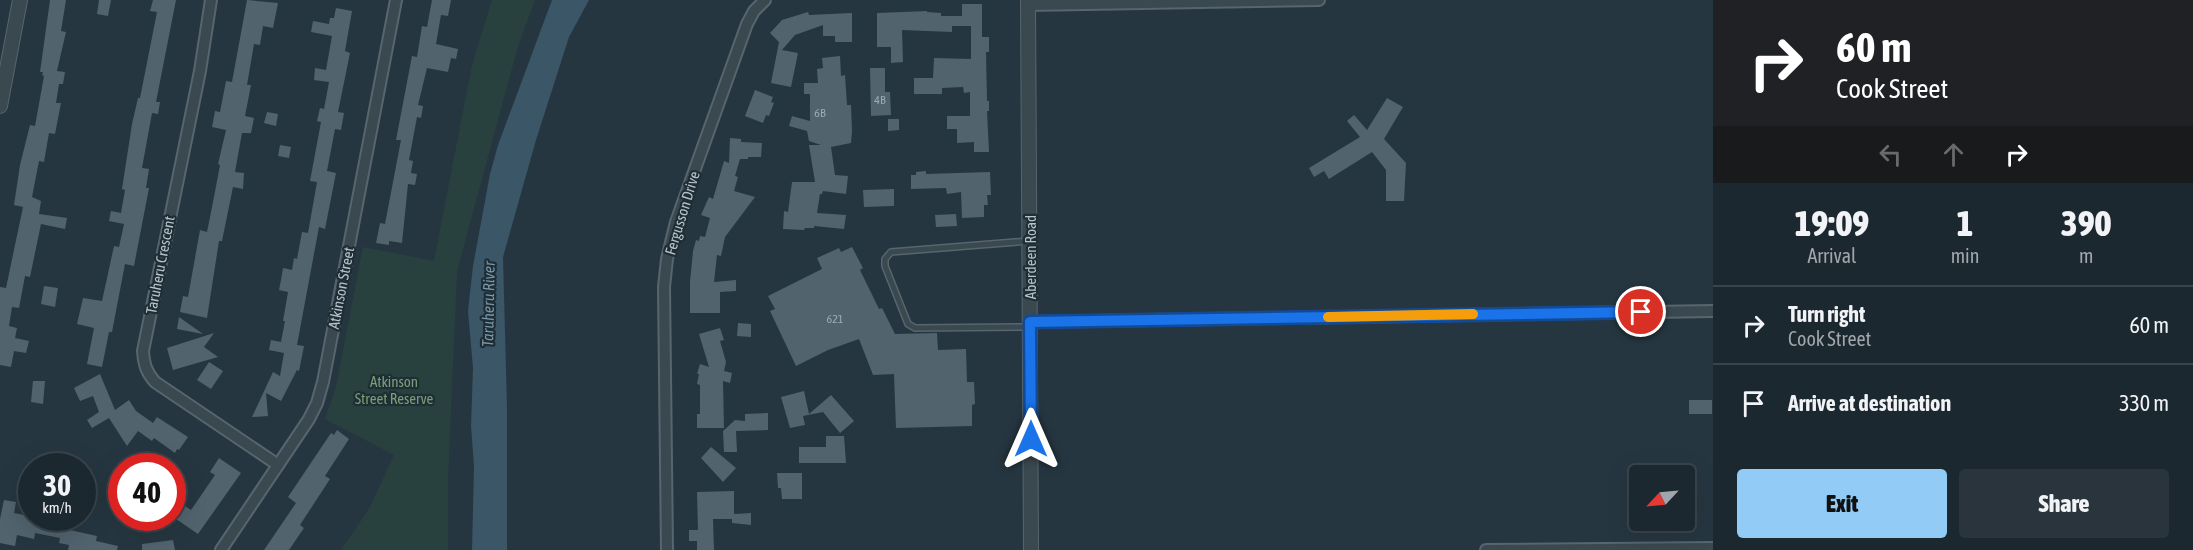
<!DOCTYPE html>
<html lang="en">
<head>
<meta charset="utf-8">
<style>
	:root { --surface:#1c2830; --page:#29343c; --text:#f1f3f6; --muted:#a0a6ab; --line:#3a444c; --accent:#91cbf6 }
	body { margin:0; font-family:"Asap Condensed",sans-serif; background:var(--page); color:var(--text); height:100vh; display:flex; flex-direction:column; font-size:22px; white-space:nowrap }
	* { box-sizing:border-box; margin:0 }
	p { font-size:20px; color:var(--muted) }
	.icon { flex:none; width:33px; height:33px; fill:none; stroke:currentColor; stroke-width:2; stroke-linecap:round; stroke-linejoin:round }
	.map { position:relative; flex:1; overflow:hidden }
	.panel { display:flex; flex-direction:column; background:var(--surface); width:480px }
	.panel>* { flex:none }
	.top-card { background:#202124; color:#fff; overflow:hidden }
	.needle { width:39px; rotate:244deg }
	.tools { position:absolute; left:1629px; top:465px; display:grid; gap:12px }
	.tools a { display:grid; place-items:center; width:66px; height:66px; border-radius:6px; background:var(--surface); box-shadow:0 6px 24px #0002,0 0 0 2px var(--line); font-size:30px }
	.speed { position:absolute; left:18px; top:453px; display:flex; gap:12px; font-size:30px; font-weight:700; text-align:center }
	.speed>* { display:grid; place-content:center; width:78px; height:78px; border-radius:50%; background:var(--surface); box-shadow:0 6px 24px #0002,0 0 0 2px var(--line); line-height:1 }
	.speed small { font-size:15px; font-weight:400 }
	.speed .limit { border:9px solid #d22; background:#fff; color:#111 }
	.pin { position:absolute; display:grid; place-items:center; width:51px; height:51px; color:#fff; margin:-26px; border:3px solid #fff; border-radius:50%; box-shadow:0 2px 6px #0007 }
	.me { position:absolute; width:66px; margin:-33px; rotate:0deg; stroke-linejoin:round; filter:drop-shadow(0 0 4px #0008) }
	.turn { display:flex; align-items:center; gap:21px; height:126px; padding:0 24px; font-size:27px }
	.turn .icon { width:78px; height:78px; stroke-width:2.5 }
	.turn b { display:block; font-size:42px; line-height:51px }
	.lanes { display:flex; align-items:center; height:57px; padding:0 24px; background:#0003; justify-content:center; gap:30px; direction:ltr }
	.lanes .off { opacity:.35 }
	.eta { display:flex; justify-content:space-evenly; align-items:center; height:102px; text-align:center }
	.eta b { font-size:36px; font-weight:800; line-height:42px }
	.button { display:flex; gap:12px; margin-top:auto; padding:12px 24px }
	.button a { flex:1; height:69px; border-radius:6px; background:var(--accent); color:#111; font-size:24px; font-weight:800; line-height:69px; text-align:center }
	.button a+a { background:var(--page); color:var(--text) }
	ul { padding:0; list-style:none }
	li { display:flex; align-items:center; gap:18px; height:78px; padding:0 24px; border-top:2px solid var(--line) }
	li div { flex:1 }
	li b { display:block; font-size:22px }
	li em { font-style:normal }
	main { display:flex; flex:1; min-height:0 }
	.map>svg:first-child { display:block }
	.green { fill:#28413f }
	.water { fill:#3a5667 }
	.building { fill:#51636d }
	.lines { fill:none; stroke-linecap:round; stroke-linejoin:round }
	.service-casing { stroke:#58656e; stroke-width:8 }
	.minor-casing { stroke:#58656e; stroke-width:14 }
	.tertiary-casing { stroke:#58656e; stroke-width:16 }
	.service { stroke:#3a4850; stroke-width:5 }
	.minor { stroke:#3a4850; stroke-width:10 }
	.tertiary { stroke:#3a4850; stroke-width:14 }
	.route-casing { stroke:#114b97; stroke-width:15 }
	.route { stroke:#1a73e8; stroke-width:10 }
	.slow { stroke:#f59e0b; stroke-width:10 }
	.labels { text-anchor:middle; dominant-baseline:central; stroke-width:4.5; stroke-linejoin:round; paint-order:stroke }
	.number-label { font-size:12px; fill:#9eaab4 }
	.street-label { font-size:15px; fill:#b7c2cb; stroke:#1f2d35 }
	.park-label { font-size:15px; fill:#76a077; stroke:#1f2d35 }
	.water-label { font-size:16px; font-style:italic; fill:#7898ad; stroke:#1f2d35 }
</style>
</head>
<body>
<main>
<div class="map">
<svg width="1713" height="550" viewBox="0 0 1713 550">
	<rect width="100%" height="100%" fill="#263640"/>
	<path class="green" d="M492,0H535L518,46L457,271L448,479V550H341L369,509L394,455L325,419L336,387L363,247L434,261L472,65Z"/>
	<path class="water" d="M552,0H589L569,37L536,140L503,257L507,408V550H472L474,467L471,426L473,368L468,311L473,266L490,174L498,145Z"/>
	<g class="building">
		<path d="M50,0H66L61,31L66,32L57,71L65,72L63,84H59L56,103H61L55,134L49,133L44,162L39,161L32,197L41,201L39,214L67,218L65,229L41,224L30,277L25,276L19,308L12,307L9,326L17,328L15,338L29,341L26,353L14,351L11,367L0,365V287L6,288L23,207L14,205L20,165L30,125L35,126L44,76L42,75L43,72H40Z"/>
		<path d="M99,0H111L108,16L97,14Z"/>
		<path d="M153,0H176L156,102H160L158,114L152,113L142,168L149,169L146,188H149L134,266L125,264L112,332H109L102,367L87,364L94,328L77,324L83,298L102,301L114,246L119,247L124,224L109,221L111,211L121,213L125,190L122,189L132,124L138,98H140L157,12L150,11Z"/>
		<path d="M247,0L278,3L273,28L263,26L260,45L254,44L247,85H251L245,116L254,118L251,133H242L235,172L244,173L243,189L233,187L222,241H219L207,318L180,312L183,296L188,297L200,230L207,232L213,202L220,165L218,164L226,130L212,127L215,111L220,112L226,81L232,82Z"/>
		<path d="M432,0H451L448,16L441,15L436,44L458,49L456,59L451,58L448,72L427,68L418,105L423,106L421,118L417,117L409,160L413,161L411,173L417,174L415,185L408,184L402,243L389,241V245L376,243L380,223L385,224L401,140H396L412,56L417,57L422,26L427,27Z"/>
		<path d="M962,4H982V37H989V52H986L987,101H989V111H987L989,152H974V142L957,143V129H947V116H970V92L964,93L963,87L942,88V94H914V78H933L934,58L971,59V26H952V32L902,30L903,62L891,63V47H877V13L927,11V12L941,13V16H962Z"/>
		<path d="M336,8L352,11L345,51L350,53L338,112L344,113L341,130L335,129L327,171L336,173L325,229L319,227L297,345L304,346L299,371L297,370L281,401L266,393L268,416L252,417L273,372L280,376L284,353L269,350L271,340L281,342L285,321H283L288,292L279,290L281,280L283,268L292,270L294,258L297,259L302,232L308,233L317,182L310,181L321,122L317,121L320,108L324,109L329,82L314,80L315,68L326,70L332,36L311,32L313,21L329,24L330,18H334Z"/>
		<path d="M808,12L809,15L852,13V42H835V36H823V25L795,35L782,50L798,53L791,87L771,83L779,42L770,33L782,20Z"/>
		<path d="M840,56L841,76L845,75L847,105H851L852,131L851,143L831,147L835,175L848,176L846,194L823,191L822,194H820L817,213L846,215L844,229L814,226V228H805L804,230L783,229L784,211L788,212L792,182H815L809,145H821L809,141L807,131L789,126L792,116L810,121V94H804V83H818L817,69L823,68L822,58Z"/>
		<path d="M870,68H885V92H890L891,115L871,116Z"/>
		<path d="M755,90L773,97L771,102L774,103L769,116L766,115L763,123L745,116Z"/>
		<path d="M1387,98L1403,107L1384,139L1406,163L1404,201H1386V170L1372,152L1329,179L1324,171L1314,177L1309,168L1360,137L1347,121L1354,115L1367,130Z"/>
		<path d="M267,112L278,114L276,126L264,123Z"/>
		<path d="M888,119H899V130L888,131Z"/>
		<path d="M730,138L741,139V142L762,143L761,157H748V159H740L735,176L738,177L734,191L755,197L725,237L721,256L717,255L714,282L736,280V291L720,292V313H690V282L693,251L696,240L699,241L700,236L705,237L710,218L701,215L709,197L713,199L724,161L729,163Z"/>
		<path d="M280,145L291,147L289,158L278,156Z"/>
		<path d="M926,171V174L990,172L991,195H987L988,205H984V217L962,218L961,192L947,194L946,188L911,189V175H916V172Z"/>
		<path d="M894,189V206L864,207L863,190Z"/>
		<path d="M956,214L957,226L936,227L935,215Z"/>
		<path d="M852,247L863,268L860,270L879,309L882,308L895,334L937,333L938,350L966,349L967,382H974L975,404L972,405V426L896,428L894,374L873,375L859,339L828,350L796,366L770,311L775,309L768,296L822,269L817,258L839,248L841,252Z"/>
		<path d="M44,286L58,288L55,307L41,304Z"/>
		<path d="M179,317L203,334L177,329Z"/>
		<path d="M738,323L751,324V337L737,336Z"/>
		<path d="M720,328L724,340L720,341L726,362L724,371L732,373L730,383L723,381L724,428H697V414H700V385L697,384L699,374H697L700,364L709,367L699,334Z"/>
		<path d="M214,333L204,347L218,357L173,370L167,348Z"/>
		<path d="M209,362L223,371L211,389L197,380Z"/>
		<path d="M100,374L115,410L129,400L136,411L153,423L157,417L188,437L179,450L177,449L175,453L154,438L152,441L138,431L127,446L109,418L92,428L87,420L99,412L93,396L80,401L74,388Z"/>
		<path d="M33,381H45L43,404L31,402Z"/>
		<path d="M804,391L809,414L831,395L854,421L840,433L823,412L803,416L805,425L790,428L781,397Z"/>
		<rect x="1689" y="400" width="23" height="14"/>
		<path d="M768,413V430L736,431L737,452H724L723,431L735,420L745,421V414Z"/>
		<path d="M337,430L349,439L325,476L330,479L300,525L304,528L289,550H264L296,503L288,497L331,433L334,435Z"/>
		<path d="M826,436H844L846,463H799V447H826Z"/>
		<path d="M711,447L736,468L723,482L701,458Z"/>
		<path d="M219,458L241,473L198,534L176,519L185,506L191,510L215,475L210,472Z"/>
		<path d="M777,473H802V499H782L781,488H778Z"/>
		<path d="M734,491V514L751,513V525L732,523V519H713L714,550H697V541H689V530H698L697,492Z"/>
		<path d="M4,500L16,502L14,513L53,521L52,526L97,536L96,541L118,546L117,550H68L69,545L59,543L60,538L35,533L34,539L17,535L15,546L0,543V519Z"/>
		<path d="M173,540L175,550H142V544Z"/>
	</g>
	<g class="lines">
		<defs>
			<path id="service" d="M1028,327L915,328L908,324L885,266V259L891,252L1029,241"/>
			<g id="minor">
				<path d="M211,0L200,71L143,351C144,364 146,372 155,382L278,465"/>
				<path d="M1028,5L1319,0"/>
				<path d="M1030,322L1713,311"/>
				<path d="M221,550L309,419L317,403L323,382L396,0"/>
				<path d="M667,550L664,287L667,259L676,222L747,24L754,11L765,0"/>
				<path d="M1486,550L1713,548"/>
			</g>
			<g id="tertiary">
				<path d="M1028,0L1031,550"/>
				<path d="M0,106L20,0"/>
			</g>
		</defs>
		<use href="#service" class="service-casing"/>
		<use href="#minor" class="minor-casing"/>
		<use href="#tertiary" class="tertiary-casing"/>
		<use href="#service" class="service"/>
		<use href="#minor" class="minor"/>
		<use href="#tertiary" class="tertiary"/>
	</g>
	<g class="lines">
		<defs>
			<path id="route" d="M1031,439L1030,322L1641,312"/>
		</defs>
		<use href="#route" class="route-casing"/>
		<use href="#route" class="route"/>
		<path class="slow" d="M1328,317L1473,314"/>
	</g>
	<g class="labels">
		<g class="number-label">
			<text x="880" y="100">4B</text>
			<text x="820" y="113">6B</text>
			<text x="835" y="319">621</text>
		</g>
		<g class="street-label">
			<text transform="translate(682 213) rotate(-73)">Fergusson Drive</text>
			<text transform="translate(1030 257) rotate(-90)">Aberdeen Road</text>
			<text transform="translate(160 265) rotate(-79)">Taruheru Crescent</text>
			<text transform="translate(341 288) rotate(-79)">Atkinson Street</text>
		</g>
		<g class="park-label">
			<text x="394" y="381">Atkinson<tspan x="394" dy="17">Street Reserve</tspan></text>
		</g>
		<g class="water-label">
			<text transform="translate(488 304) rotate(-89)">Taruheru River</text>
		</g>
	</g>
</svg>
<div class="tools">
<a><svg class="needle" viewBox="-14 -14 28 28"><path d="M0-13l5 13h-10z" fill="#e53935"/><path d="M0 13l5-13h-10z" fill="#a0a6ab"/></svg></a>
</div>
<div class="speed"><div>30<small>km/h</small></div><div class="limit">40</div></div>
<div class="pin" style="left:1641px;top:312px;background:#d93025"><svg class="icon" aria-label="arrive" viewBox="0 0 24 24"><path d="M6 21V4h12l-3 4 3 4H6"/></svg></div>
<svg class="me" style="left:1031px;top:439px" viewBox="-20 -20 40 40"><path d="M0-17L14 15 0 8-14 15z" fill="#1a73e8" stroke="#fff" stroke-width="4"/></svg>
</div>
<section class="panel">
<div class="top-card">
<div class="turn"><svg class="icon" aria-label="right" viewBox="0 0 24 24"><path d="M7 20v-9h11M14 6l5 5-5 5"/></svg><div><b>60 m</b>Cook Street</div></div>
<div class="lanes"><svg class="icon off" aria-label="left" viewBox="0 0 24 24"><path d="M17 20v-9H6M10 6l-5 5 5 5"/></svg><svg class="icon off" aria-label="ahead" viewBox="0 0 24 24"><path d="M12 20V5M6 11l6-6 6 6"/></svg><svg class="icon" aria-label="right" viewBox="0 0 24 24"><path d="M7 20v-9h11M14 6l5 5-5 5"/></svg></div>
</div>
<div class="eta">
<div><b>19:09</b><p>Arrival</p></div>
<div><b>1</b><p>min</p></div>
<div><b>390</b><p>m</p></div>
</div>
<ul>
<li><svg class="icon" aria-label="right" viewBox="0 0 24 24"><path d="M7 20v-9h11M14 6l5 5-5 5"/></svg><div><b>Turn right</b><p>Cook Street</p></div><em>60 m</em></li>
<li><svg class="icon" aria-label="arrive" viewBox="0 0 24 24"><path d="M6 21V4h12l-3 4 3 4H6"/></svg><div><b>Arrive at destination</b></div><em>330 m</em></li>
</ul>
<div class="button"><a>Exit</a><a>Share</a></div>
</section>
</main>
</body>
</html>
